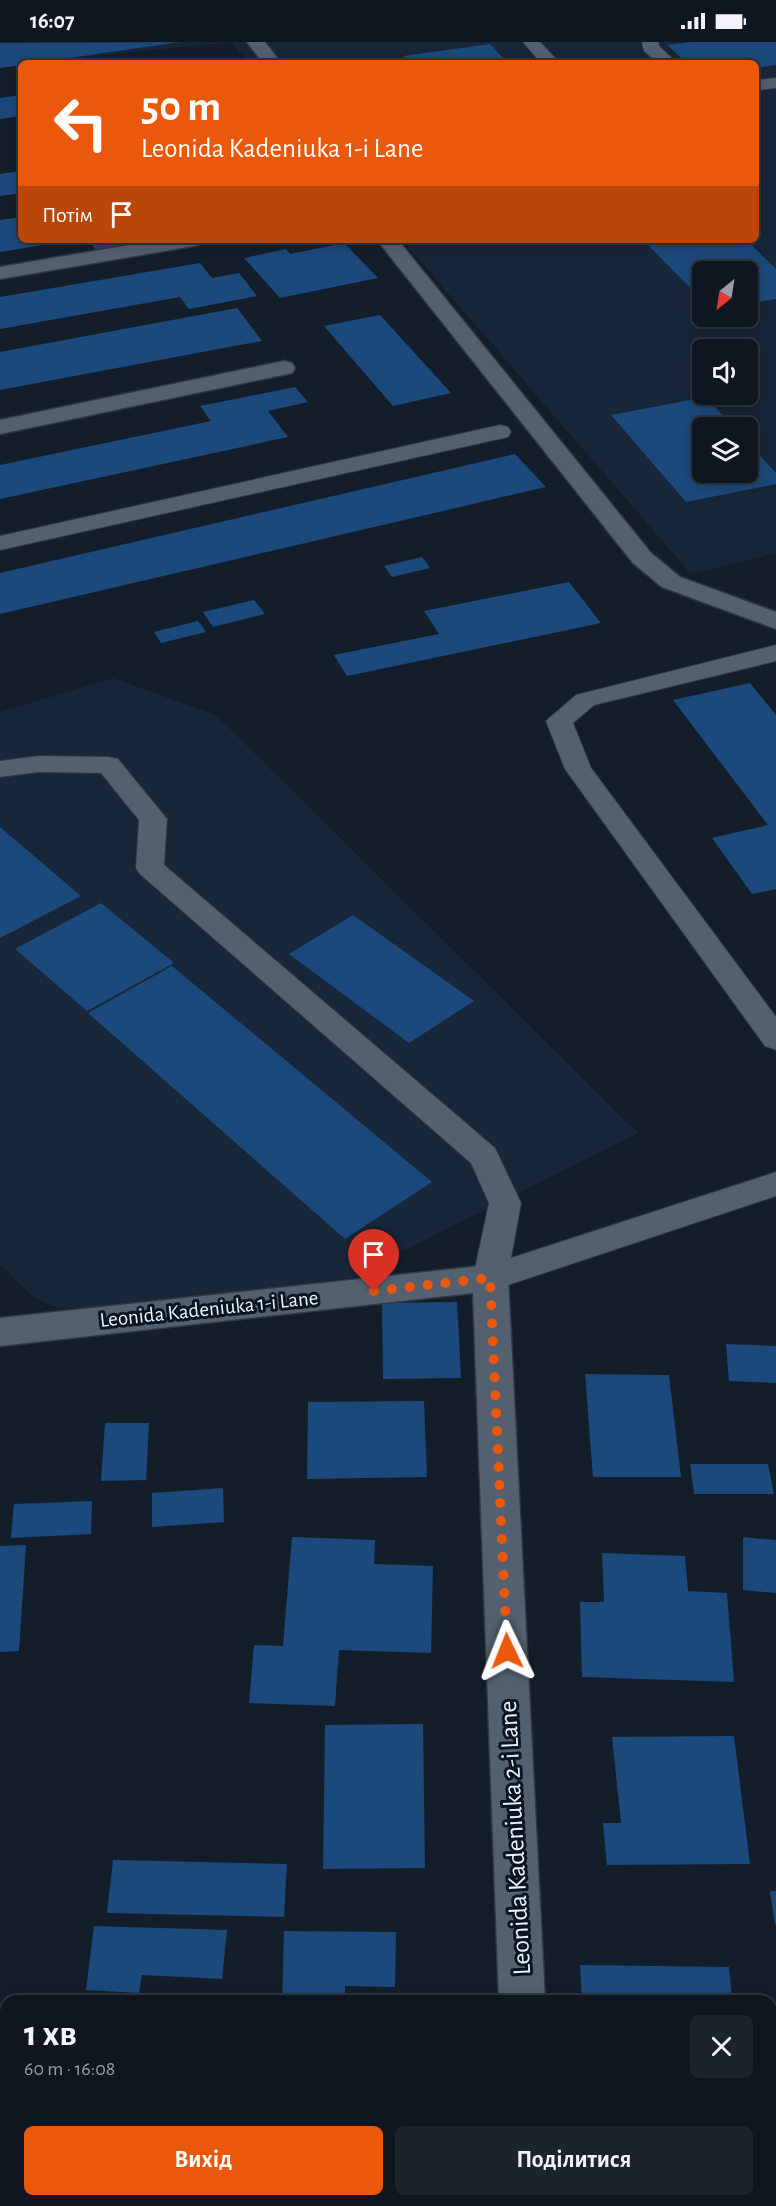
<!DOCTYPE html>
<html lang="uk">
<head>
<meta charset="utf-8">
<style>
	:root { --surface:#0f1620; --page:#1d232d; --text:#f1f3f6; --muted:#9b9fa5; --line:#2f353e; --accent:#ea580c }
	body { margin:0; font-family:"Alegreya Sans",sans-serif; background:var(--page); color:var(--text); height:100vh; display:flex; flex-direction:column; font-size:22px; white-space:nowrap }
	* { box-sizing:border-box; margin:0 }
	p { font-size:20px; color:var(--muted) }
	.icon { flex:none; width:33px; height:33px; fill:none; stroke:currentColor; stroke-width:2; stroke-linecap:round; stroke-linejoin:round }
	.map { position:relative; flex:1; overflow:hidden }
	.drawer { position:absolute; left:0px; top:1953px; width:777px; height:212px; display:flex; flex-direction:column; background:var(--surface); border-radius:18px 18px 0 0; box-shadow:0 3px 15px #0003,0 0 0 2px var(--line) }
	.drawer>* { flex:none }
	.hud { position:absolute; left:18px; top:18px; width:741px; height:183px; border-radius:9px; box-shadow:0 3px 15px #0003,0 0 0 2px var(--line); background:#ea580c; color:#fff; overflow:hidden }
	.needle { width:39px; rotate:210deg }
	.buttons { position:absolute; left:692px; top:219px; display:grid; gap:12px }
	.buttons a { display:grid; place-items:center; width:66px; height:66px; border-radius:9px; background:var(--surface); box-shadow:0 3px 15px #0003,0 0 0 2px var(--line); font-size:30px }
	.pin { position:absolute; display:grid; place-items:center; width:51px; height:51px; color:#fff; margin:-62px -26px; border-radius:50% 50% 50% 0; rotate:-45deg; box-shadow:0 0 6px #0007 }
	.pin .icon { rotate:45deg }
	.me { position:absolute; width:66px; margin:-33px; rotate:358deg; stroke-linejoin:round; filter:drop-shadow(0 0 4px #0008) }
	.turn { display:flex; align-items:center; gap:21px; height:126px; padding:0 24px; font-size:27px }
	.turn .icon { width:78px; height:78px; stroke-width:2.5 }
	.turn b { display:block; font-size:42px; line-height:51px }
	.then { display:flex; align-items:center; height:57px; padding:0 24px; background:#0003; gap:12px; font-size:22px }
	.round { display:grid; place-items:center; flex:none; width:63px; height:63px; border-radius:9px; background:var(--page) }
	.headline { display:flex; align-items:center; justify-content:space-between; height:102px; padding:0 24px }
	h1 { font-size:36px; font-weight:700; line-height:45px }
	.button { display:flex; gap:12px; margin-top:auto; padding:12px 24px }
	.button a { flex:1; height:69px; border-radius:9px; background:var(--accent); color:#fff; font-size:24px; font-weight:700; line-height:69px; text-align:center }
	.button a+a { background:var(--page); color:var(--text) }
	.status { display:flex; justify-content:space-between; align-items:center; height:42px; padding:0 30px; background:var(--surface); direction:ltr }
	.status svg { height:16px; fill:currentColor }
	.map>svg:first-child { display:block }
	.built { fill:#172638; fill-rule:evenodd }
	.building { fill:#1b497b }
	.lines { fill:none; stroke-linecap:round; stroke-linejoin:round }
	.service-casing { stroke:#313741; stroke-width:2 }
	.pedestrian-casing { stroke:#313741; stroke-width:3 }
	.minor-casing { stroke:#313741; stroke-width:3 }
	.service { fill:#53606f; fill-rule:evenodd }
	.pedestrian { fill:#53606f; fill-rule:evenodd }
	.minor { fill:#53606f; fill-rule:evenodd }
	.route { stroke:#ea580c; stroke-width:10; stroke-dasharray:0 18 }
	.labels { text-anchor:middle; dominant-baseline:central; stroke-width:6; stroke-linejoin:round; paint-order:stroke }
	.street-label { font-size:21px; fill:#ebf2fb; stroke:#0b1522 }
	.near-street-label { font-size:26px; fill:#ebf2fb; stroke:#0b1522 }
</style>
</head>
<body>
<div class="status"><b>16:07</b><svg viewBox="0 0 49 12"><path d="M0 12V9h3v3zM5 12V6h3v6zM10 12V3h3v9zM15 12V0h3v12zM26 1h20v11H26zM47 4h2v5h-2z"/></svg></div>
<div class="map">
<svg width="776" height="2164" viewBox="0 0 776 2164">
	<rect width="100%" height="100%" fill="#141e2b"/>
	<g class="built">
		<path d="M0,0H776V511L691,532L402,198H756V21H249L231,0L0,24ZM702,230H747V274H702ZM702,308H747V352H702ZM702,386H747V430H702Z"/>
		<path d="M113,636L216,673L638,1091L350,1236L86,1267L53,1264L32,1254L0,1223V670Z"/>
	</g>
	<g class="building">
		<path d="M180,0L35,21H21V23L0,26V1Z"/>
		<path d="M691,0H776V23L756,26V21H687L667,3Z"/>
		<path d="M490,2L508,21H409L403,14Z"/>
		<path d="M21,53V74L0,77V56Z"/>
		<path d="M21,129V151L0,154V132Z"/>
		<path d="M21,175V198H54L56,201L0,210V178Z"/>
		<path d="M89,198H132L134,201L96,208Z"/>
		<path d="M643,198H746L776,227V257L747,262V230H702V258Z"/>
		<path d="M344,201L378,236L280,256L244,216L286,207L290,212Z"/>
		<path d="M200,221L212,236L239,231L257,254L189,267L180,255L0,287V255Z"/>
		<path d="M237,266L262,299L0,348V310Z"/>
		<path d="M380,273L451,351L393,364L324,284Z"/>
		<path d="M295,345L308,360L268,369L288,395L0,457V423L211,379L200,364Z"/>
		<path d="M706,355L734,386H702V430H747V400L776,431V442L686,460L611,373Z"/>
		<path d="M515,412L546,445L0,572V531Z"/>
		<path d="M422,515L430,526L392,535L384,524Z"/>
		<path d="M569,540L601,581L347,634L334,613L439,592L424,569Z"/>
		<path d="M254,558L265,572L213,585L203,570Z"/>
		<path d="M198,579L206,590L161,601L154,590Z"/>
		<path d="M750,641L776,673V847L752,852L712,796L768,783L673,658Z"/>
		<path d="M0,785L81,854L0,896Z"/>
		<path d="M101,861L174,921L87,969L15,907Z"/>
		<path d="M353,873L474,959L409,1001L289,912Z"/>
		<path d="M172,924L432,1140L345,1197L88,971Z"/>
		<path d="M457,1260L461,1336L383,1337L382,1261Z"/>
		<path d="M726,1302L776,1304V1341L729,1339Z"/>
		<path d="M585,1332L669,1333L681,1435H593Z"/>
		<path d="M424,1359L427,1435L307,1437L308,1360Z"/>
		<path d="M105,1381H149L146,1438L101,1439Z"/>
		<path d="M690,1422H768L774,1452H694Z"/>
		<path d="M223,1446L224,1480L152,1485V1451Z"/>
		<path d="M92,1459L91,1492L11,1496L14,1462Z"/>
		<path d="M292,1495L375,1498L374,1522L433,1524L431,1611L339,1608L335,1664L249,1661L254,1603L283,1604Z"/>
		<path d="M743,1495L776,1498V1551L743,1548Z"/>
		<path d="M26,1503L19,1609L0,1610V1504Z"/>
		<path d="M602,1511L685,1514L688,1549L727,1551L734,1640L582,1635L580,1560H604Z"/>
		<path d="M423,1682L425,1826L323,1827L325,1683Z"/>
		<path d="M734,1694L750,1822L607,1823L603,1781H621L612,1695Z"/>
		<path d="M113,1818L287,1822L284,1875L107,1871Z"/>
		<path d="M770,1849H776V1883H775Z"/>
		<path d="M94,1884L227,1888L222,1937L142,1933L139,1951L86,1948Z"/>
		<path d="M284,1889L396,1890L395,1945L345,1944V1959H282Z"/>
		<path d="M580,1923L729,1925L732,1959H582Z"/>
	</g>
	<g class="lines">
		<defs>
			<g id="service">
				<path d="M523,0H540L560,21H541Z"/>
				<path d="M642,0H658L659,4L677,21H658L644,9Z"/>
				<path d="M776,36V46L756,48V38Z"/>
				<path d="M500,383L508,385L511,390L508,395L0,508V494Z"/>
				<path d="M776,603V619L594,663L573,681L591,726L776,975V1008L765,1004L565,727L546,679L576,653Z"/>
				<path d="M39,714L109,715L118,717L167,777L164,823L495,1106L521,1161L511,1216L776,1130V1154L490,1249L478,1245L473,1236L489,1161L471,1121L140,832L136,826L139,778L101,731L39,730L0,735V719Z"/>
			</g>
			<g id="pedestrian">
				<path d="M247,0H265L281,21H263Z"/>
				<path d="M377,198H398L651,511L680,535L776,570V587L662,545L633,521Z"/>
			</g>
			<g id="minor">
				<path d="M158,198H204L201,202L194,204L0,237V225Z"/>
				<path d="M284,319L292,321L295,326L292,331L0,392V378Z"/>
				<path d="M490,1223L502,1226L508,1236L545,1959H499L473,1251L0,1304V1276Z"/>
				<rect x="507" y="2158" width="48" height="6"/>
			</g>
		</defs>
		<use href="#service" class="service-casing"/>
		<use href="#pedestrian" class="pedestrian-casing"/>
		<use href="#minor" class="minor-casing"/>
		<use href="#service" class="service"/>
		<use href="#pedestrian" class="pedestrian"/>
		<use href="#minor" class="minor"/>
	</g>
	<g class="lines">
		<path class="route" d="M374,1249L490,1236L507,1609"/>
	</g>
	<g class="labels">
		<g class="street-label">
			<text transform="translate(209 1267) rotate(-6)">Leonida Kadeniuka 1-i Lane</text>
		</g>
		<g class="near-street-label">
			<text transform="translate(515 1796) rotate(-93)">Leonida Kadeniuka 2-i Lane</text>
		</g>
	</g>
</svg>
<div class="buttons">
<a><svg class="needle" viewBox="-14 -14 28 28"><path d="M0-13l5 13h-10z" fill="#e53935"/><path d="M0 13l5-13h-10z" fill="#9b9fa5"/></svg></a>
<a><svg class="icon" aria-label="sound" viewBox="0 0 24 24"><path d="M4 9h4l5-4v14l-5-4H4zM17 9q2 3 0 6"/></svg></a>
<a><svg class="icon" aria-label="layers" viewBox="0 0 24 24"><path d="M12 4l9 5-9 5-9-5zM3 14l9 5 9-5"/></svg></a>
</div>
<div class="pin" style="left:374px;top:1249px;background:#d93025"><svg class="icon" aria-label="arrive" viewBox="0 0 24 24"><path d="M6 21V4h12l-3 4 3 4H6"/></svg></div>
<svg class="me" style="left:507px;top:1609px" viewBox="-20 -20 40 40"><path d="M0-17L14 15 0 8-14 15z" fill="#ea580c" stroke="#fff" stroke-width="4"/></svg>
<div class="hud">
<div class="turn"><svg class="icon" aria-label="left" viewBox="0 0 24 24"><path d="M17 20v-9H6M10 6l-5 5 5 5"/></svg><div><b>50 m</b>Leonida Kadeniuka 1-i Lane</div></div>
<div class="then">Потім<svg class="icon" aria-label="arrive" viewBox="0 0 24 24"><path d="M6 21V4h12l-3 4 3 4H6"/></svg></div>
</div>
<section class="drawer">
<div class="headline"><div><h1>1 хв</h1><p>60 m · 16:08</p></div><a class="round"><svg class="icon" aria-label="close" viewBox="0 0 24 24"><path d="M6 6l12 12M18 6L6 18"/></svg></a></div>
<div class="button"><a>Вихід</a><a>Поділитися</a></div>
</section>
</div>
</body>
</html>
